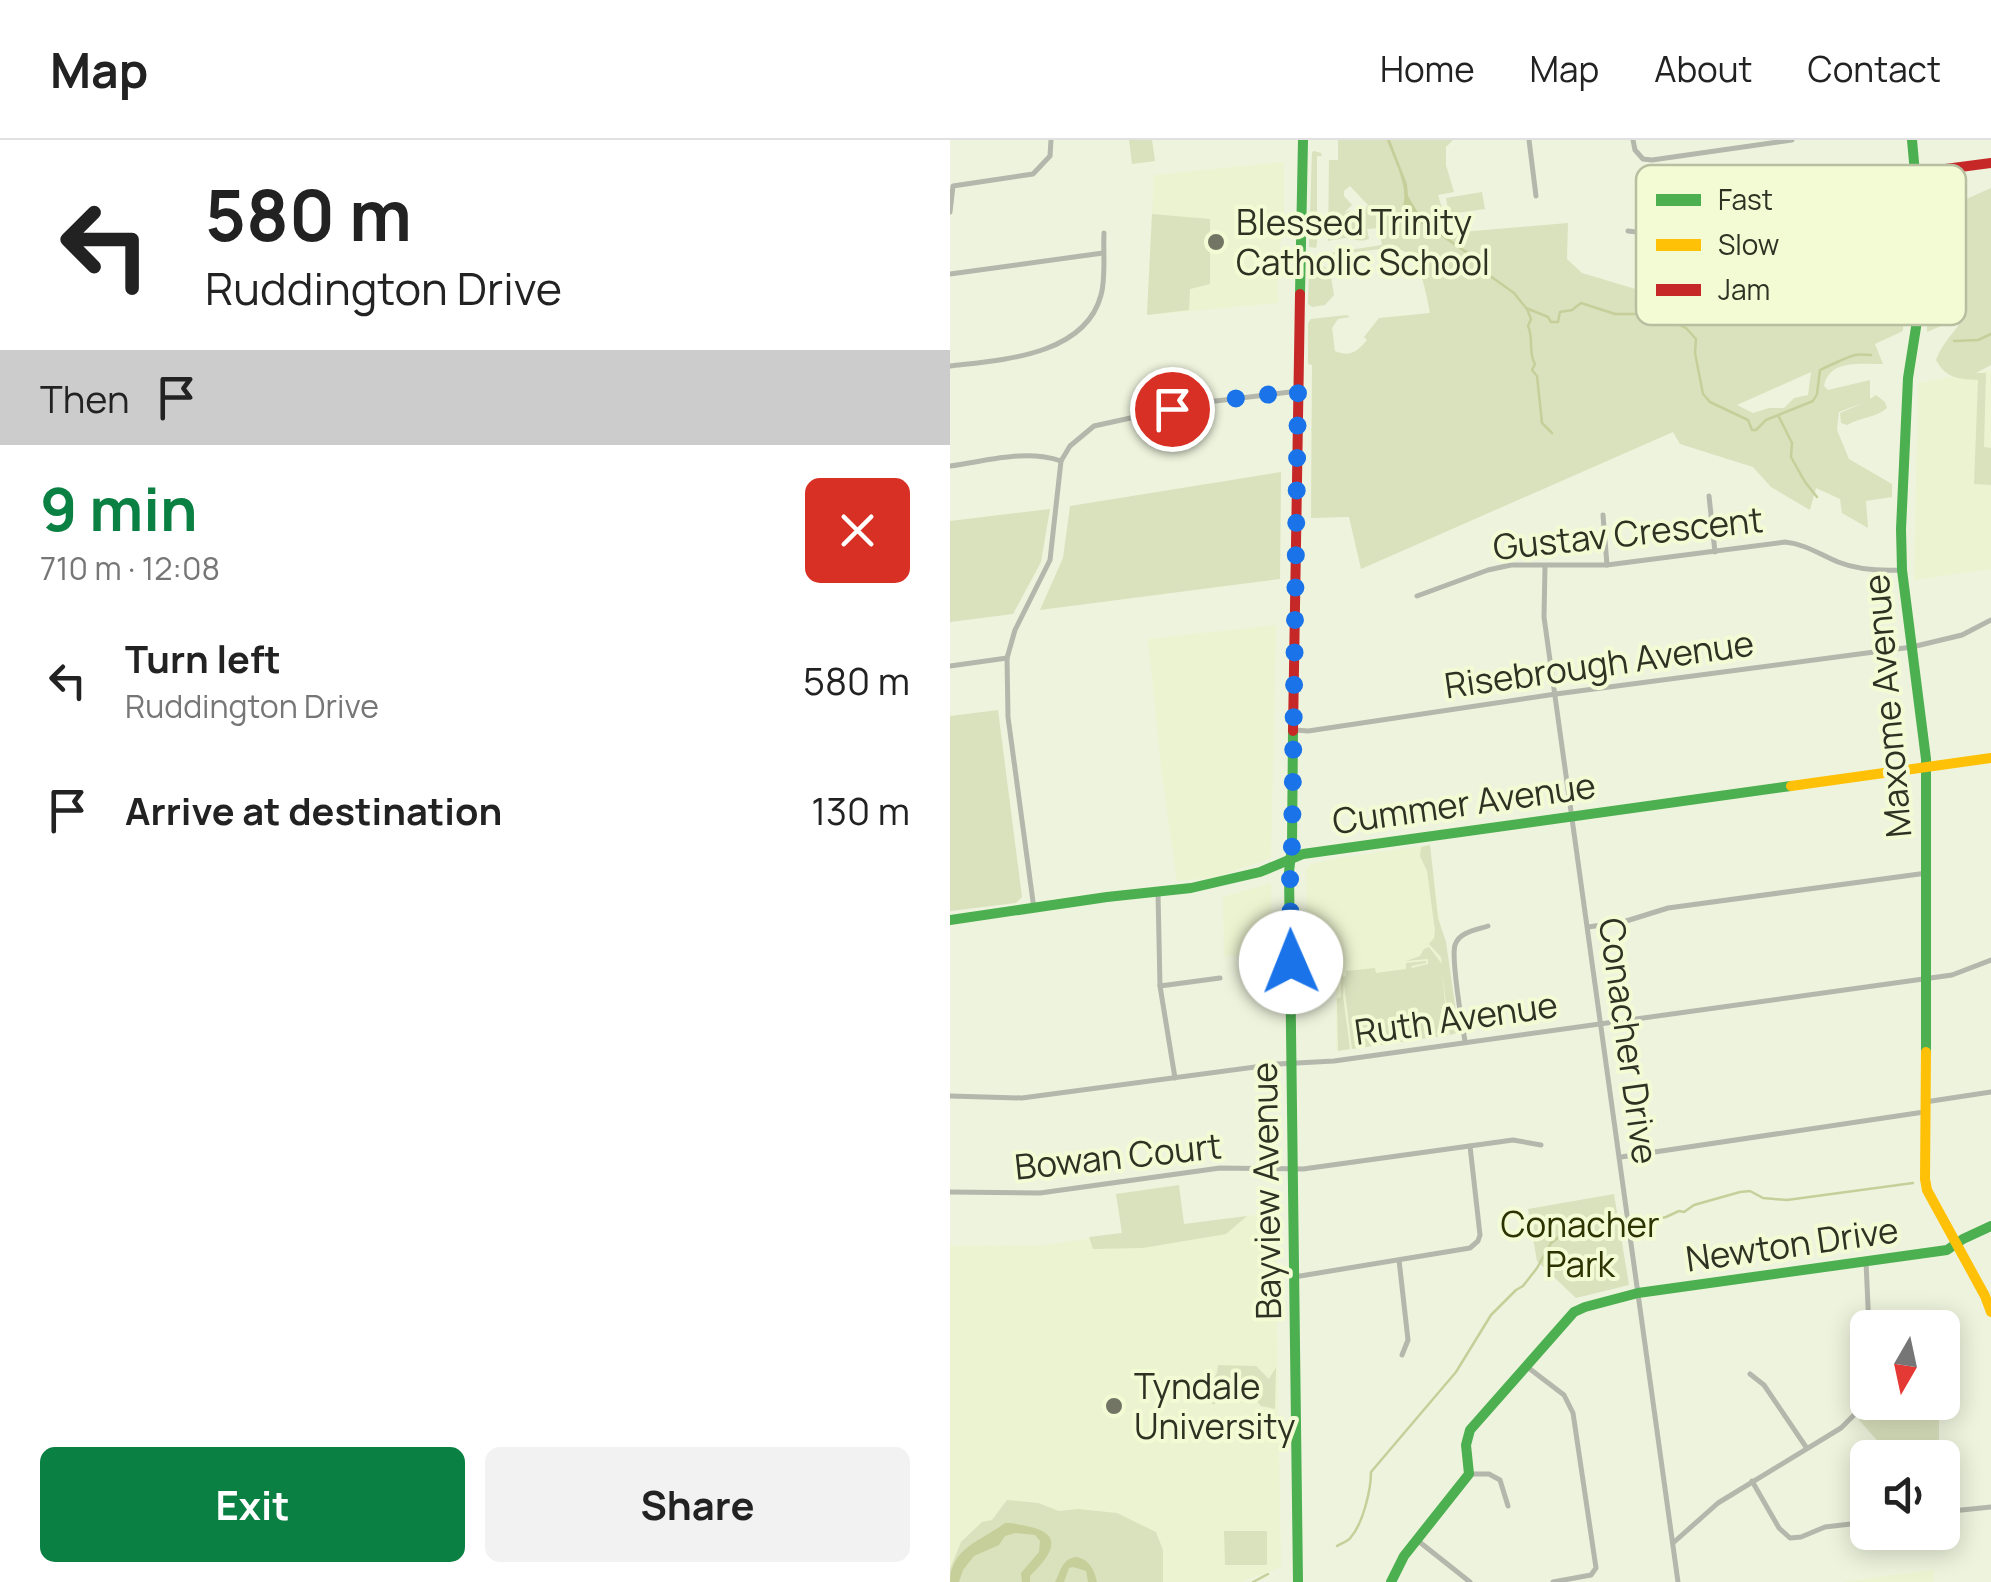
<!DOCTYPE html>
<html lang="en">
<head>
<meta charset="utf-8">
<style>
	:root { --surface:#fff; --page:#f2f2f2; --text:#222; --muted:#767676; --line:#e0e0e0; --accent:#0b8043 }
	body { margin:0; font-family:Manrope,sans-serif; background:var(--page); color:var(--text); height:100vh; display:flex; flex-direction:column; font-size:38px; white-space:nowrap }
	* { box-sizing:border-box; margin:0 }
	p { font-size:32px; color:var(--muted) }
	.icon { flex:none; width:55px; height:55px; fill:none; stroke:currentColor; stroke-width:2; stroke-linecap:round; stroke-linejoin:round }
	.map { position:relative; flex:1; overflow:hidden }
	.details { display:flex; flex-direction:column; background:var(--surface); width:950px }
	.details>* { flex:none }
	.top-card { background:#fff; color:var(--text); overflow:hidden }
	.needle { width:65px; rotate:189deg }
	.controls { position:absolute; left:900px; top:1170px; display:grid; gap:20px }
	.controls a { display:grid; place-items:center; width:110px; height:110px; border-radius:15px; background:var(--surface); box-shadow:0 5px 25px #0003; font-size:50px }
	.pin { position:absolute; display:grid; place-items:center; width:85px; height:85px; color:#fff; margin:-42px; border:5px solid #fff; border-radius:50%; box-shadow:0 2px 10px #0007 }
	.me { position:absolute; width:110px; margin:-55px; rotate:359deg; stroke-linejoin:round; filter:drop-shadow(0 0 8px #0008) }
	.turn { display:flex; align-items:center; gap:35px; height:210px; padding:0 40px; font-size:45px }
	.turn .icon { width:130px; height:130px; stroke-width:2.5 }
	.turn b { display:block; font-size:70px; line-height:85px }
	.then { display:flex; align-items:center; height:95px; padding:0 40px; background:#0003; gap:20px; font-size:38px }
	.round { display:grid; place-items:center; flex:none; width:105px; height:105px; border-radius:15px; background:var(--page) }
	.head { display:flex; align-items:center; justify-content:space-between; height:170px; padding:0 40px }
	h1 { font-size:60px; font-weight:700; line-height:75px; color:var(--accent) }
	.cta { display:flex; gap:20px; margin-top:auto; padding:20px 40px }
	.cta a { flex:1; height:115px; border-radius:15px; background:var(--accent); color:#fff; font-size:40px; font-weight:700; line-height:115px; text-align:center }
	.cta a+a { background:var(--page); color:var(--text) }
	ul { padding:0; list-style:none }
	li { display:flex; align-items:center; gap:30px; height:130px; padding:0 40px }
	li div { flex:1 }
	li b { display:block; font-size:38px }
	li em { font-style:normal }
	header { display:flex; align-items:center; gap:60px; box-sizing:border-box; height:140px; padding:0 50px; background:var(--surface); border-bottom:2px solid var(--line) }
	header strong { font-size:48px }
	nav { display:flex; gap:55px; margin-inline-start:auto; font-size:35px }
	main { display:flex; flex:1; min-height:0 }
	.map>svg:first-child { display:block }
	.built { fill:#ecf3d0 }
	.green { fill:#dae1bd; fill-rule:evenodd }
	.water { fill:#c6cf9a }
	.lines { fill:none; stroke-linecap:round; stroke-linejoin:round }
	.stream { stroke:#c6cf9a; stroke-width:2.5 }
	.street { stroke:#b4b7ab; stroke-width:5 }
	.fast { stroke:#4caf50; stroke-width:10 }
	.slow { stroke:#ffc107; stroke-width:10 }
	.jam { stroke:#c62828; stroke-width:10 }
	.route { stroke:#1a73e8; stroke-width:18; stroke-dasharray:0 32.4 }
	.poi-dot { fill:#727564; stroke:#f3fbd5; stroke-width:4 }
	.labels { text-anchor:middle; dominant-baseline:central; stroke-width:8; stroke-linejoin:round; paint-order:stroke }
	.poi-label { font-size:35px; fill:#2f3123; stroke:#f3fbd5; text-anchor:start }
	.street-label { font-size:35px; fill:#2f3123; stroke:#f3fbd5 }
	.park-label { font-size:35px; fill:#2c3200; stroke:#f3fbd5 }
	.key { fill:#f3fbd5; stroke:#b8bea0; stroke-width:2.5 }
	.key-label { font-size:28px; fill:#2f3123 }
</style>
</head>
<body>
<header>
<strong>Map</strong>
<nav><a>Home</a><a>Map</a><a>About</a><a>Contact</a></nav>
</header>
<main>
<section class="details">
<div class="top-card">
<div class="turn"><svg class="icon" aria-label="left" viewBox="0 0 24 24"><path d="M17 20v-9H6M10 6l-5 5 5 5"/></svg><div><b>580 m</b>Ruddington Drive</div></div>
<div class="then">Then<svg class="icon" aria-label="arrive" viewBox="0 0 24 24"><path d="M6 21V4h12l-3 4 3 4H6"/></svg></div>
</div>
<div class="head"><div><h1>9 min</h1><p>710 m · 12:08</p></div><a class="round" style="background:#d93025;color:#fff"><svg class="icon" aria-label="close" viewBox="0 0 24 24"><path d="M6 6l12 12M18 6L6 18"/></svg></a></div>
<ul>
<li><svg class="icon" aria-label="left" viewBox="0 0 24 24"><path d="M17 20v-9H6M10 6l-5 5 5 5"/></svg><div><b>Turn left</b><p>Ruddington Drive</p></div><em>580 m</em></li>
<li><svg class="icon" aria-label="arrive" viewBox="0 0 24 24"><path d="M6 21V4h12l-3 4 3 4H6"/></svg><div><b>Arrive at destination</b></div><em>130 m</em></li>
</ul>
<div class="cta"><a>Exit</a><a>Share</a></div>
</section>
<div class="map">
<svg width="1041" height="1442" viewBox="0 0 1041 1442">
	<rect width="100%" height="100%" fill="#eef3dd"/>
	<g class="built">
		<path d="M334,22V79L328,124V163L197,175L204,35Z"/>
		<path d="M1041,230V429L964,440L968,243Z"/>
		<path d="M326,485L321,718L267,737L227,741L211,627L198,499Z"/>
		<path d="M479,705L506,894L386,911V827L361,825L356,827V729L362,724L382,719Z"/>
		<path d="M321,743L322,811L274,817L273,757Z"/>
		<path d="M325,1072L331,1427L292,1442H0V1106L95,1105Z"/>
		<path d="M984,1430V1442H892Z"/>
	</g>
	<g class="green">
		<path d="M179,0H202L205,21L182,24Z"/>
		<path d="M388,0H503L496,7V25L504,52L488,55L500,93L618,83L617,119L632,133L749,168L915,95L955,91L953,191L925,204L933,224C910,224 879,219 874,246L878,250L920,240V259L926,255L935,262L937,268C926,278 910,277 897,285L891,283L890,273L918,261L889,272L887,290L899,319L942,344V357L916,361L918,388L892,373L890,359L866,348L860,370L821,347L803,327L730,304L723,292L411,429L399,377L361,378L362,225L358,224V183L361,179L397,175L400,177L388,179L382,188L385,211C399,217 406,213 417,200L414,197L429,178L480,173C477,157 472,130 462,117C456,110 447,109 439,108L365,117L367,115L432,105L429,88L417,89L419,99C410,102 406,100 396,98C391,98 384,100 378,101L379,20H388ZM400,46L418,65L412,75L402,82L396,76L401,70L394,73L402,65L394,56V51ZM861,232L858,255L844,258L834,268H819L803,273L787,265Z"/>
		<path d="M364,11L371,13L372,16H367V103L366,108L359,107L362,12Z"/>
		<path d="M1041,48V225L1026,233H1036L1034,307L1041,308V345L1024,344L1028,240C1010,239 996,239 986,220C993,201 1005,193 1014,176L977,192L976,77Z"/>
		<path d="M532,52L535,69L499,74L496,58Z"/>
		<path d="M202,74L260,79V144L240,149L239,170L197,175Z"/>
		<path d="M371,124L380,131L384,155L375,165L362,167L358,164L359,128Z"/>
		<path d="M331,332L330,439L90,470L113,418L120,366Z"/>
		<path d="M100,369L91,422L63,474L0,482V381Z"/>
		<path d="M48,570L72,757L66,763L0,771V576Z"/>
		<path d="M480,705L488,778L496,802L509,892L500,895L492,831L498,895L402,909L394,844L393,856L400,909L388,911L387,859L391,857V833L387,832L386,826L391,829L393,837L396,836V831L425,828L426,833L456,829V823L476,821V823L461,826L462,828L478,824V819L456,821L470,816L474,809L479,807L492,824L491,817L479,804L484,798L485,791L477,731L470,716L471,707Z"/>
		<path d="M229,1045L234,1084L297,1076L276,1094L193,1108L143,1109L139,1097L172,1093L166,1054Z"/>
		<path d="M664,1054L679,1145L626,1158L587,1121L578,1069Z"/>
		<path d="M268,1225L306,1226L319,1239L326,1227L325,1269L311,1266L300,1253L266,1256L265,1264H262L261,1243L267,1233Z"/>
		<path d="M919,1263H989V1316L942,1317L909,1280Z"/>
		<path d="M57,1360L88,1363L109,1371L128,1369L167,1373L206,1392L213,1410V1442H0V1429L11,1402L32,1382L42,1380Z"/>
		<path d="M274,1391H317V1425H275Z"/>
	</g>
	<g class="water">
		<path d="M437,0H440L457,44L458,56L470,76L492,94L490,97L455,72L453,67C459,45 444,21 437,0Z"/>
		<path d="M55,1383C65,1383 71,1385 81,1387C117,1396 98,1418 80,1436V1442H72L71,1433L89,1412L90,1401L85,1395L65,1393L55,1396L49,1405L24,1416L13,1430L9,1442H0C0,1408 33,1400 55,1383Z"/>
		<path d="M127,1417C140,1420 144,1430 147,1442H138L136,1431L123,1427L119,1428L114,1442H105C111,1431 112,1418 127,1417Z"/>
	</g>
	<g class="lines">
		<g class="stream">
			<path d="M490,94L519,114L536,133L564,153L576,168L598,177L601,182H608L610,172L622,170L631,163L665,174H706L736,188L746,199L745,213L753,254L760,262L798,280L802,290H806L816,280L863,261L867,254L870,230C874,228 902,215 905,215C910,214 916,215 921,215"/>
			<path d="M577,169L581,179L578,186C584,199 578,214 585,224L582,230L587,236L592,283L602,293"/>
			<path d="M1004,201L1028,200L1041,194"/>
			<path d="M829,277L842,303L841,317L855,342L867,357"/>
			<path d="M697,1081L716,1077L729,1071L734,1072L744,1065L790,1052L800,1051L813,1058L837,1060L963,1043"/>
			<path d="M387,1406C390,1404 399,1401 401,1397C413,1383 421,1350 421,1332L506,1232L541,1175L566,1150L573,1146L587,1128L601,1103L623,1086"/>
			<path d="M303,1442L318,1434"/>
		</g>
		<g class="street">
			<path d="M579,0L586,56"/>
			<path d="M683,0L685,10L693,19L702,20L842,0"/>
			<path d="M0,72L3,46L83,34L100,16L101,0"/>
			<path d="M678,91L704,94L750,113H769L966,83"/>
			<path d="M0,134L153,113"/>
			<path d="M0,226C51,220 135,216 151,155C156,138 153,112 154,93"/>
			<path d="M0,326C37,321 75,309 111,321"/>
			<path d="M759,356L765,412"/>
			<path d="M653,375L657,425"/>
			<path d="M595,426L594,477L728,1442"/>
			<path d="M467,456L538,430L561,425H657L835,402C855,404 869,414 888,422C908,430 930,431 952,430"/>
			<path d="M0,526L57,518"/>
			<path d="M345,590L358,591L606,554L962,507L1012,495L1041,480"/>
			<path d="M208,753L210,846L225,938"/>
			<path d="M84,769L58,577L57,518L65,490L100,420L111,321L120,306L144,286L249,263L348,251"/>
			<path d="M638,787L673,782L718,768L977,733"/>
			<path d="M210,846L270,838"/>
			<path d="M515,901C512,884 501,818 505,805C509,792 526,790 538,786"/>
			<path d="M0,956L72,958L328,924L384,921L1002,835L1041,820"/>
			<path d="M975,962L1041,952"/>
			<path d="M671,1017L974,972"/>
			<path d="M0,1052L90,1053L270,1028L353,1029L563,1000L591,1005"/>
			<path d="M449,1120L458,1200L452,1215"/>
			<path d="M916,1122L919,1188"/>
			<path d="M344,1137L520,1108L528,1101L530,1095L520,1006"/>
			<path d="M576,1226L614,1255L623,1273L646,1428L641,1435L603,1442"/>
			<path d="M800,1234L814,1245L856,1307"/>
			<path d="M519,1334H539L550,1340L558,1366"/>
			<path d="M802,1341L829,1388L840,1398L851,1397L875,1387L918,1382"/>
			<path d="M992,1372L1041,1367"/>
			<path d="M467,1400L520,1442"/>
			<path d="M723,1403L768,1363L891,1288L913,1266L918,1253"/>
		</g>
		<g class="fast">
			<path d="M962,0L966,44L967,181L958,238L951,389L952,430L976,619V912"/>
			<path d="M350,154L353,0"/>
			<path d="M343,591L342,705L339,732L348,1442"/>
			<path d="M0,780L157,757L241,748L310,732L353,714L841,646"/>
			<path d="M441,1442L454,1416L519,1334L516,1305L520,1290L624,1172L635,1167L688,1153L997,1110L1013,1099L1041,1086"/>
		</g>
		<g class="slow">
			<path d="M841,646L1041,618"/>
			<path d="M976,912L975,1039L977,1050L1035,1156L1041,1172"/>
		</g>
		<g class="jam">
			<path d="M965,33L1041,23"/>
			<path d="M343,591L350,154"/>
		</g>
	</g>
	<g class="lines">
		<path class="route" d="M222,269L248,263L348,251L342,705L340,732L341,822"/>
	</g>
	<g class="poi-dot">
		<circle cx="266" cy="102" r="10"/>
		<circle cx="164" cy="1266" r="10"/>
	</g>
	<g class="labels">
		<g class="poi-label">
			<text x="286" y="82">Blessed Trinity<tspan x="286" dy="40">Catholic School</tspan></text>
			<text x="184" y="1246">Tyndale<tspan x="184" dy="40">University</tspan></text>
		</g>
		<g class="street-label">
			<text transform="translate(678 393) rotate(-6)">Gustav Crescent</text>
			<text transform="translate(649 524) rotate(-8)">Risebrough Avenue</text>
			<text transform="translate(937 566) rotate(-95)">Maxome Avenue</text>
			<text transform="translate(514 663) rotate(-8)">Cummer Avenue</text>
			<text transform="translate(506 878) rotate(-8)">Ruth Avenue</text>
			<text transform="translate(679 901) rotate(82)">Conacher Drive</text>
			<text transform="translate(168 1016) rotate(-6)">Bowan Court</text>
			<text transform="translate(316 1051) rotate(-91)">Bayview Avenue</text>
			<text transform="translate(842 1104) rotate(-8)">Newton Drive</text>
		</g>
		<g class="park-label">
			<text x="630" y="1084">Conacher<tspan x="630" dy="40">Park</tspan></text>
		</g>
	</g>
	<rect x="686" y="25" width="330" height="160" rx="15" class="key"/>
	<rect x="706" y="54" width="45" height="12" fill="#4caf50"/>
	<rect x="706" y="99" width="45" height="12" fill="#ffc107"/>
	<rect x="706" y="144" width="45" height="12" fill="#c62828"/>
	<g class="key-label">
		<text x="768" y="70">Fast</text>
		<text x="768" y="115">Slow</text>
		<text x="768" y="160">Jam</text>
	</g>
</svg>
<div class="controls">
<a><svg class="needle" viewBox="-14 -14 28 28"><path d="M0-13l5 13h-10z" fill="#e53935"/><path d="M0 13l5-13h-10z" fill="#767676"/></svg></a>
<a><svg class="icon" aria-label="sound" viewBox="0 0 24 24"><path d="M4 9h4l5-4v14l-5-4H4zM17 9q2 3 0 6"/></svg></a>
</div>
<div class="pin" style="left:222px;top:269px;background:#d93025"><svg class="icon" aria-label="arrive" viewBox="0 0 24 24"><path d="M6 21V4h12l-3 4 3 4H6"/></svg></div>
<svg class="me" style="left:341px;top:822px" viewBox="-20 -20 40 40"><circle r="19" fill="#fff"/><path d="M0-13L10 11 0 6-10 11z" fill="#1a73e8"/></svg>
</div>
</main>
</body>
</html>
